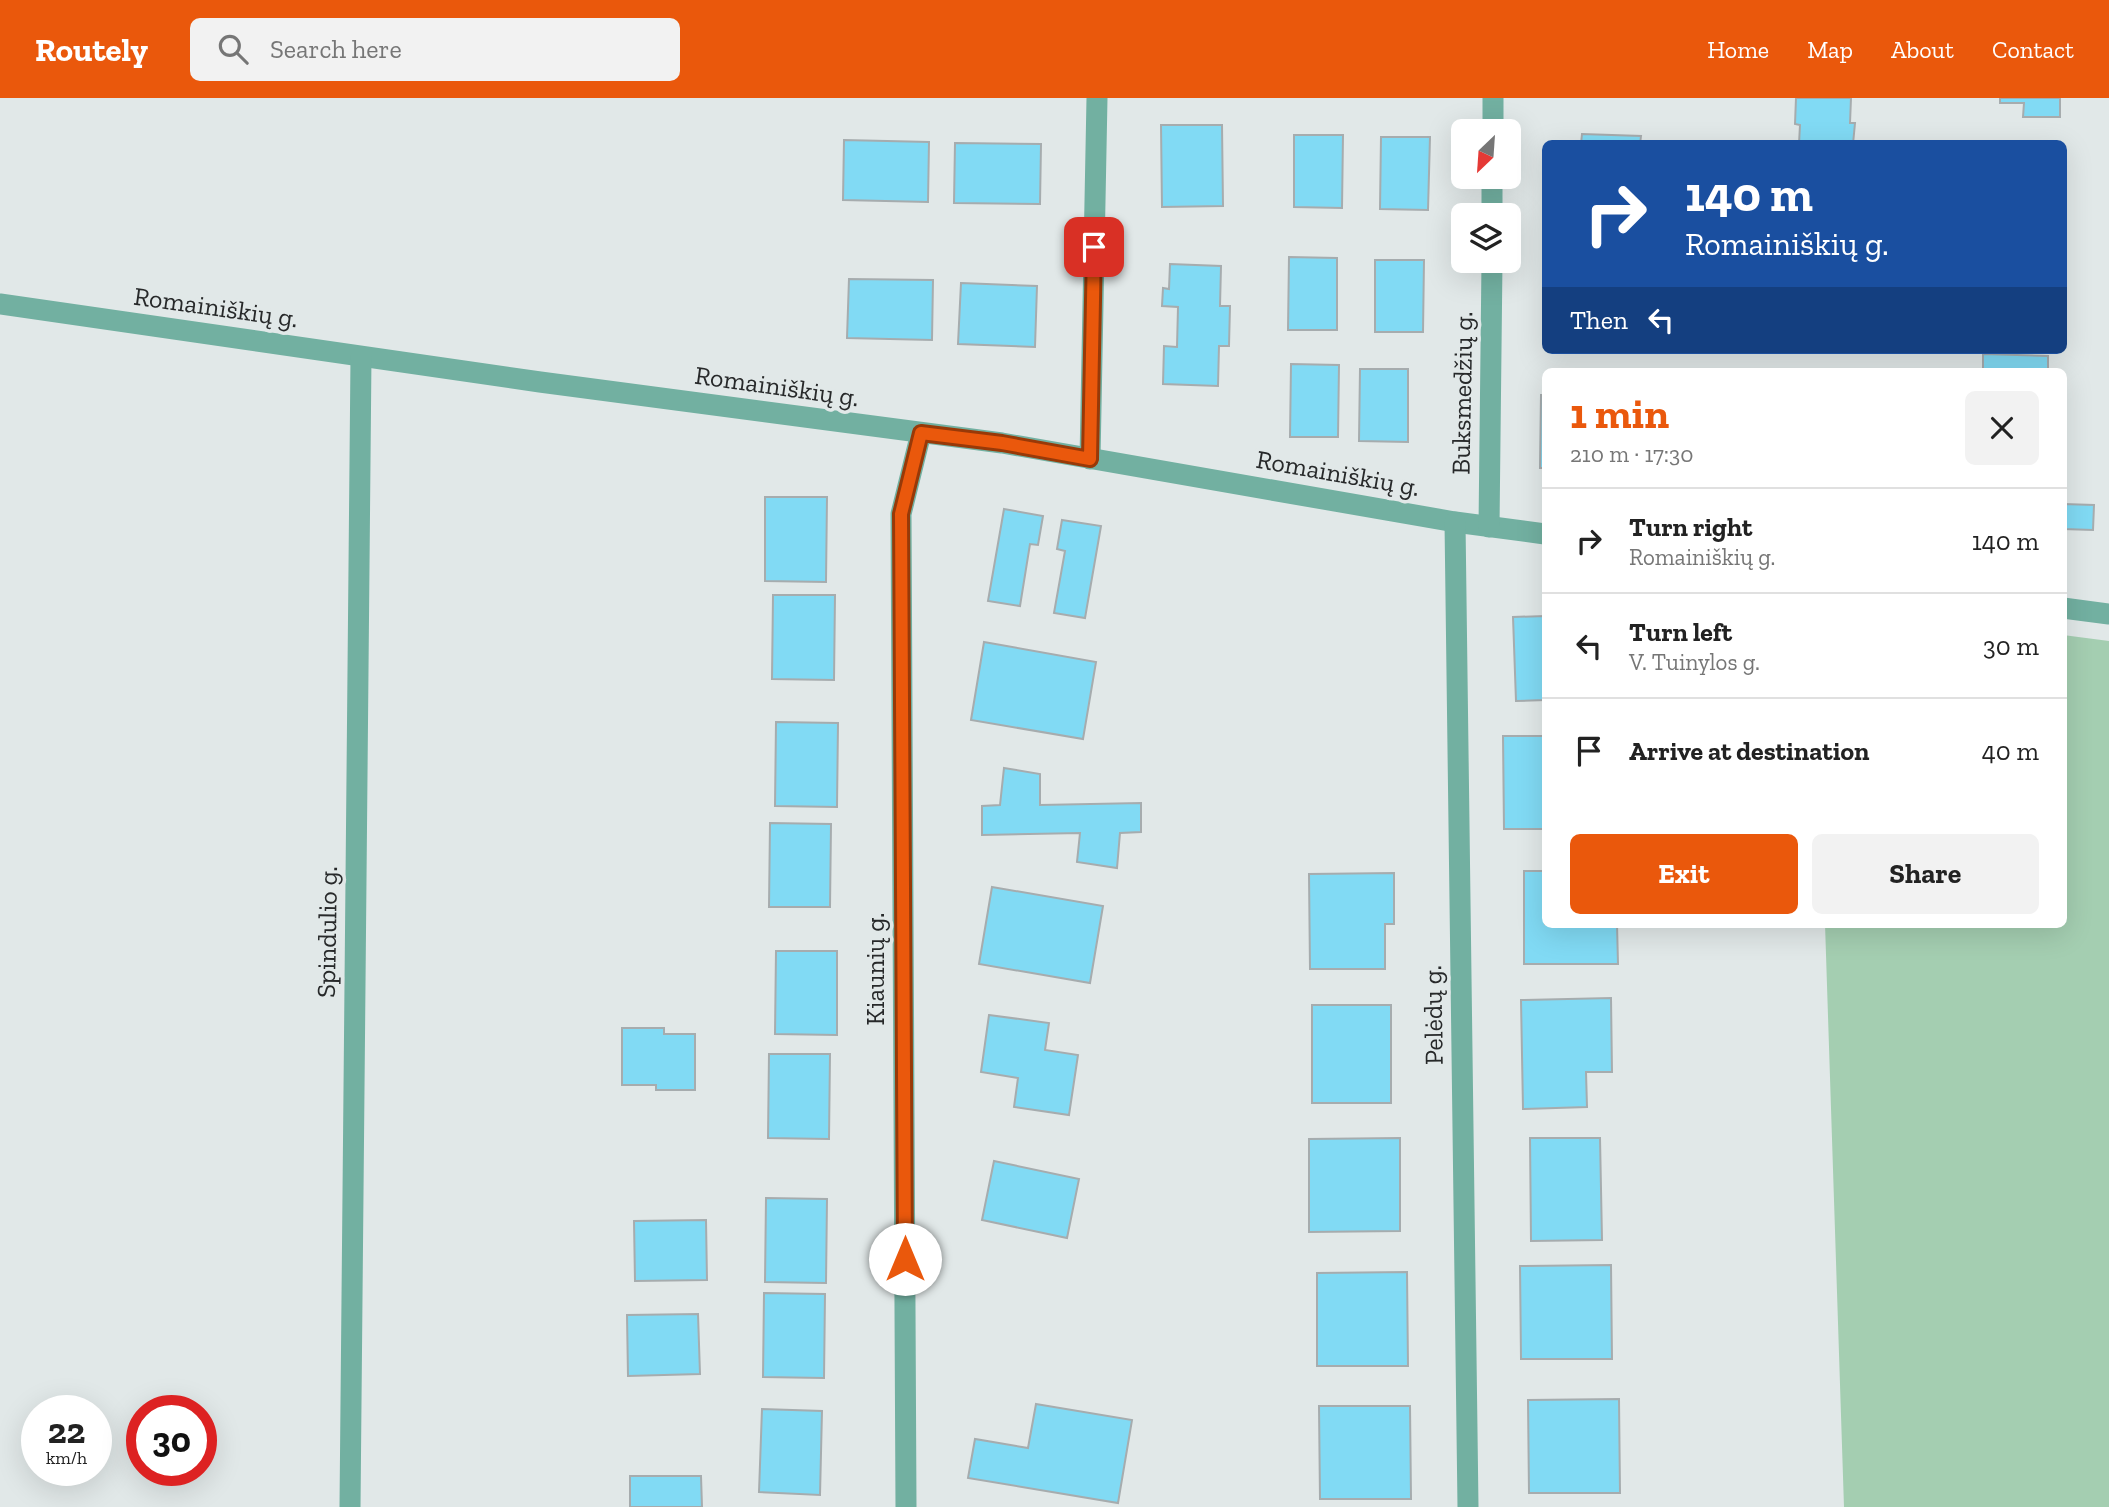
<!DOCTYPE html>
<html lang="en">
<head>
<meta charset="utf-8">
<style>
	:root { --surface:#fff; --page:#f2f2f2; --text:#222; --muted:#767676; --line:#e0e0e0; --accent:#ea580c }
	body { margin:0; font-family:"Zilla Slab",serif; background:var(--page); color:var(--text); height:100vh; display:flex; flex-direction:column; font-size:26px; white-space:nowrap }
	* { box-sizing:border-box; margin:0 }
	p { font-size:23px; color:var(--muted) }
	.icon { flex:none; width:38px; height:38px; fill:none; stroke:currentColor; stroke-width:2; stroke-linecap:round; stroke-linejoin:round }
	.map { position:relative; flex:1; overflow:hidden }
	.drawer { position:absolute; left:1542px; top:270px; width:525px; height:560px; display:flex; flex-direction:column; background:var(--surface); border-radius:10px; box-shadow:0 7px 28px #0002 }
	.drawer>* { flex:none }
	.banner { position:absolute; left:1542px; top:42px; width:525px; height:214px; border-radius:10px; box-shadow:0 7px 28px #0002; background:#1a4fa0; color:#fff; overflow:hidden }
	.needle { width:46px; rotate:205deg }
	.tools { position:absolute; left:1451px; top:21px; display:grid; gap:14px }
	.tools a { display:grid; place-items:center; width:70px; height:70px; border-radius:10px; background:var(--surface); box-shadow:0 7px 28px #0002; font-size:35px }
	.speed { position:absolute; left:21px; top:1297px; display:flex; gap:14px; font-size:35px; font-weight:700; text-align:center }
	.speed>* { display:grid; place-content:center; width:91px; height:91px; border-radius:50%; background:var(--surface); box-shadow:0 7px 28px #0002; line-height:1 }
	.speed small { font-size:18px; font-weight:400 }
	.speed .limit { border:10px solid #d22; background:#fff; color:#111 }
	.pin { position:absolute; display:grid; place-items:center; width:60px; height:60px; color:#fff; margin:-30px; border-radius:14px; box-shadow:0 4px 10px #0006 }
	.me { position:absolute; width:77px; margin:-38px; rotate:0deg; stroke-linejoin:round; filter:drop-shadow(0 0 5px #0008) }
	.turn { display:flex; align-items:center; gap:24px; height:147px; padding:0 28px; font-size:32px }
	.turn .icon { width:91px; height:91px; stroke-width:2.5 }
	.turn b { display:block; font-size:49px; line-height:60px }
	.then { display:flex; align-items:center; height:66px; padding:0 28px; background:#0003; gap:14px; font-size:26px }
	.round { display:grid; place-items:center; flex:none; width:74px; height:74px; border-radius:10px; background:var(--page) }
	.head { display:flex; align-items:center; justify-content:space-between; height:119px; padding:0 28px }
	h1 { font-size:42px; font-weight:800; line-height:52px; color:var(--accent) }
	.action { display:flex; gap:14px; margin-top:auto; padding:14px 28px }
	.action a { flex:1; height:80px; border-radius:10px; background:var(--accent); color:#fff; font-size:28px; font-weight:800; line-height:80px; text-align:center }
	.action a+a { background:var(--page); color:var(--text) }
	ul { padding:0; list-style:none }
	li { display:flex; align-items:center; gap:21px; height:105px; padding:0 28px; border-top:2px solid var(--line) }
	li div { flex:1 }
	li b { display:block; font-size:26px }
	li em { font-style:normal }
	header { display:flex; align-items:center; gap:42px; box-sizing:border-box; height:98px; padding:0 35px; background:var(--accent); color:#fff }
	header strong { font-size:33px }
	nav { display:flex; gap:38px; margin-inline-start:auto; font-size:24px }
	.search { width:490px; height:63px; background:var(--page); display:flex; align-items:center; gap:18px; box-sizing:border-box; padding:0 24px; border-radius:10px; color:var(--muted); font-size:26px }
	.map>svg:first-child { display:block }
	.green { fill:#a4ceb1 }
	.building { fill:#81daf4; stroke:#a6acae; stroke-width:2 }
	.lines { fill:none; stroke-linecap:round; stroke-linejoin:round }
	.street { stroke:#72b0a1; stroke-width:21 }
	.route-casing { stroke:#983908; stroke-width:18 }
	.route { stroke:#ea580c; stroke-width:12 }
	.labels { text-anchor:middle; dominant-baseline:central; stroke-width:7; stroke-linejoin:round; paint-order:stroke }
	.street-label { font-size:26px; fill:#27292a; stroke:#e1e8e8 }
</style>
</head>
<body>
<header>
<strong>Routely</strong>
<div class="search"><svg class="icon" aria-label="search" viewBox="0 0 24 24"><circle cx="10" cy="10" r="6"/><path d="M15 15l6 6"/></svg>Search here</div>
<nav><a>Home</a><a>Map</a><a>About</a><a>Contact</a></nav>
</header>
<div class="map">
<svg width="2109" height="1409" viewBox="0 0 2109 1409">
	<rect width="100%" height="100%" fill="#e1e8e8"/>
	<path class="green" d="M2063,537L2109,543V1409H1844L1825,826H2063Z"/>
	<g class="building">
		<path d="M1796,0H1851L1850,25H1855L1853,46H1799L1800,27L1795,26Z"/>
		<path d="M2000,0H2060V19H2023L2024,5H2000Z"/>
		<path d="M1161,27H1222L1223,108L1162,109Z"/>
		<path d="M1582,36L1641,38L1640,46H1581Z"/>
		<path d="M1294,37H1343L1342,110L1294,109Z"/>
		<path d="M1381,39H1430L1428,112L1380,111Z"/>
		<path d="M844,42L929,44L928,104L843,102Z"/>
		<path d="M955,45L1041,46L1040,106L954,105Z"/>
		<path d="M2063,60H2065L2063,152Z"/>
		<path d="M1289,159L1337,160V232H1288Z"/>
		<path d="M1375,162H1424L1423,234H1375Z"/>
		<path d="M1170,166L1221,168L1220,208H1230L1229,248H1219L1218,288L1163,286L1164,248L1177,249L1178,209L1162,208L1163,190L1169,191Z"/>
		<path d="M849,181L933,182L932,242L847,240Z"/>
		<path d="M961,185L1037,188L1035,249L958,246Z"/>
		<path d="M1983,256L2048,258V273H1983Z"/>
		<path d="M1291,266L1339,267L1338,339H1290Z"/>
		<path d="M1360,271H1408V344L1359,343Z"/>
		<path d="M1541,297H1545V370H1540Z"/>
		<path d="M765,399H827L826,484L765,483Z"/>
		<path d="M2063,406L2094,407L2093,432L2063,431Z"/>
		<path d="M1004,411L1043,418L1038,447L1030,446L1020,508L988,503Z"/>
		<path d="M1062,422L1101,428L1085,520L1054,515L1065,453L1057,451Z"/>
		<path d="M773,497H835L834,582L772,581Z"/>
		<path d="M1545,518V602L1516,603L1513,519Z"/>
		<path d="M984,544L1096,564L1083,641L971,622Z"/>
		<path d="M776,624L838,625L837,709L775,708Z"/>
		<path d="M1503,638H1545V731H1504Z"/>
		<path d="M1004,670L1040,676V707L1141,705V734L1120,735L1117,770L1077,764L1080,735L982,737V708L1000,707Z"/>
		<path d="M770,725L831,726L830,809H769Z"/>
		<path d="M1524,773H1545V826H1617L1618,866H1524Z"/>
		<path d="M1394,775V826H1385V871H1310L1309,776Z"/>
		<path d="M992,789L1103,808L1090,885L979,866Z"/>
		<path d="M776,853H837V937L775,936Z"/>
		<path d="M1611,900L1612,974H1586L1587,1009L1523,1011L1521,902Z"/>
		<rect x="1312" y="907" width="79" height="98"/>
		<path d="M989,917L1049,925L1045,952L1078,957L1069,1017L1014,1009L1018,980L981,974Z"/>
		<path d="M622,930H664V936H695V992H656V987H622Z"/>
		<path d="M769,956H830L829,1041L768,1040Z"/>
		<path d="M1400,1040V1133L1309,1134V1041Z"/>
		<path d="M1530,1040H1600L1602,1142L1531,1143Z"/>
		<path d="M994,1063L1079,1081L1067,1140L982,1122Z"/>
		<path d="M766,1100L827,1101L826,1185L765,1184Z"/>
		<path d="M706,1122L707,1182L635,1183L634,1123Z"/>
		<path d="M1611,1167L1612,1261H1521L1520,1168Z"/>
		<path d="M1407,1174L1408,1268H1317V1175Z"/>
		<path d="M764,1195L825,1196L824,1280L763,1279Z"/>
		<path d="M698,1216L700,1276L628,1278L627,1217Z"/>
		<path d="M1619,1301L1620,1395H1529L1528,1302Z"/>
		<path d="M1036,1306L1132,1322L1118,1405L968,1380L975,1341L1028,1350Z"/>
		<path d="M1319,1308H1410L1411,1401H1320Z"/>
		<path d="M762,1311L822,1313L820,1397L759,1394Z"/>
		<path d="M630,1378H701L702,1409H630Z"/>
	</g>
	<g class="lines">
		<g class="street">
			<path d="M1493,33V0"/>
			<path d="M1492,117V79"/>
			<path d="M0,206L540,284L1002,345L1455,424L1545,436"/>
			<path d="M1090,361L1097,0"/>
			<path d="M1455,424L1468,1409"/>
			<path d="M1489,429L1492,163"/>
			<path d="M2063,510L2109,516"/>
			<path d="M350,1409L361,259"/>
			<path d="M906,1409L901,416L921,335"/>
		</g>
	</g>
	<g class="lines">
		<defs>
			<path id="route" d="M905,1161L901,416L921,335L1002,345L1090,361L1094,149"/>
		</defs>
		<use href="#route" class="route-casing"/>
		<use href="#route" class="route"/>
	</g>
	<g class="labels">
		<g class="street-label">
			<text transform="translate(216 209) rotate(8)">Romainiškių g.</text>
			<text transform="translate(777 288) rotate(8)">Romainiškių g.</text>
			<text transform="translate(1462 295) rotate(-89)">Buksmedžių g.</text>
			<text transform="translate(1338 375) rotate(10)">Romainiškių g.</text>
			<text transform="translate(327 834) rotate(-89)">Spindulio g.</text>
			<text transform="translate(875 871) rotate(-90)">Kiaunių g.</text>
			<text transform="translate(1433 917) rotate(-91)">Pelėdų g.</text>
		</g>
	</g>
</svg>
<div class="tools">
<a><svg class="needle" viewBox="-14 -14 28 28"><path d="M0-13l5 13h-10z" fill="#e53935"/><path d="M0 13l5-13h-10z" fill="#767676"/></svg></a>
<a><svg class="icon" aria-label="layers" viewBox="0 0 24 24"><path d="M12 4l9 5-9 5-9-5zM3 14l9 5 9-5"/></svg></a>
</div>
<div class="speed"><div>22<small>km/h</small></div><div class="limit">30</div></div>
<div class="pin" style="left:1094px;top:149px;background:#d93025"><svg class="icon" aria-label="arrive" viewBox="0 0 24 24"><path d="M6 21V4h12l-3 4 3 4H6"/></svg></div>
<svg class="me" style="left:905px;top:1161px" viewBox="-20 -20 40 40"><circle r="19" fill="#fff"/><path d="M0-13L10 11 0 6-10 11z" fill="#ea580c"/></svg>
<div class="banner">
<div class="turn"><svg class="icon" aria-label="right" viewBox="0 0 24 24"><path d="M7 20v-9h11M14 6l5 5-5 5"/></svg><div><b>140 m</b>Romainiškių g.</div></div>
<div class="then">Then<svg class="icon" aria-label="left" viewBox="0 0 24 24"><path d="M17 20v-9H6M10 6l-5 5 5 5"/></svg></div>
</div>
<section class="drawer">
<div class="head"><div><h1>1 min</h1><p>210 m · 17:30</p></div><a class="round"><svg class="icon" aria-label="close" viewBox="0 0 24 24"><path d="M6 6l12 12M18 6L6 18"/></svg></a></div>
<ul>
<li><svg class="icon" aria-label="right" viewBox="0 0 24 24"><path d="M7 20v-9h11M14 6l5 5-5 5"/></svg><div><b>Turn right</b><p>Romainiškių g.</p></div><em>140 m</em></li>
<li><svg class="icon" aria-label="left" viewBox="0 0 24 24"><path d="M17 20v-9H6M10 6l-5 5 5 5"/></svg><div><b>Turn left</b><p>V. Tuinylos g.</p></div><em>30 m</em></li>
<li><svg class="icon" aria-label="arrive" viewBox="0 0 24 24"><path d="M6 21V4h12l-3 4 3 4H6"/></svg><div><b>Arrive at destination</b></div><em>40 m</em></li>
</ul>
<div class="action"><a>Exit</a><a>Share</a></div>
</section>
</div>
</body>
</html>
